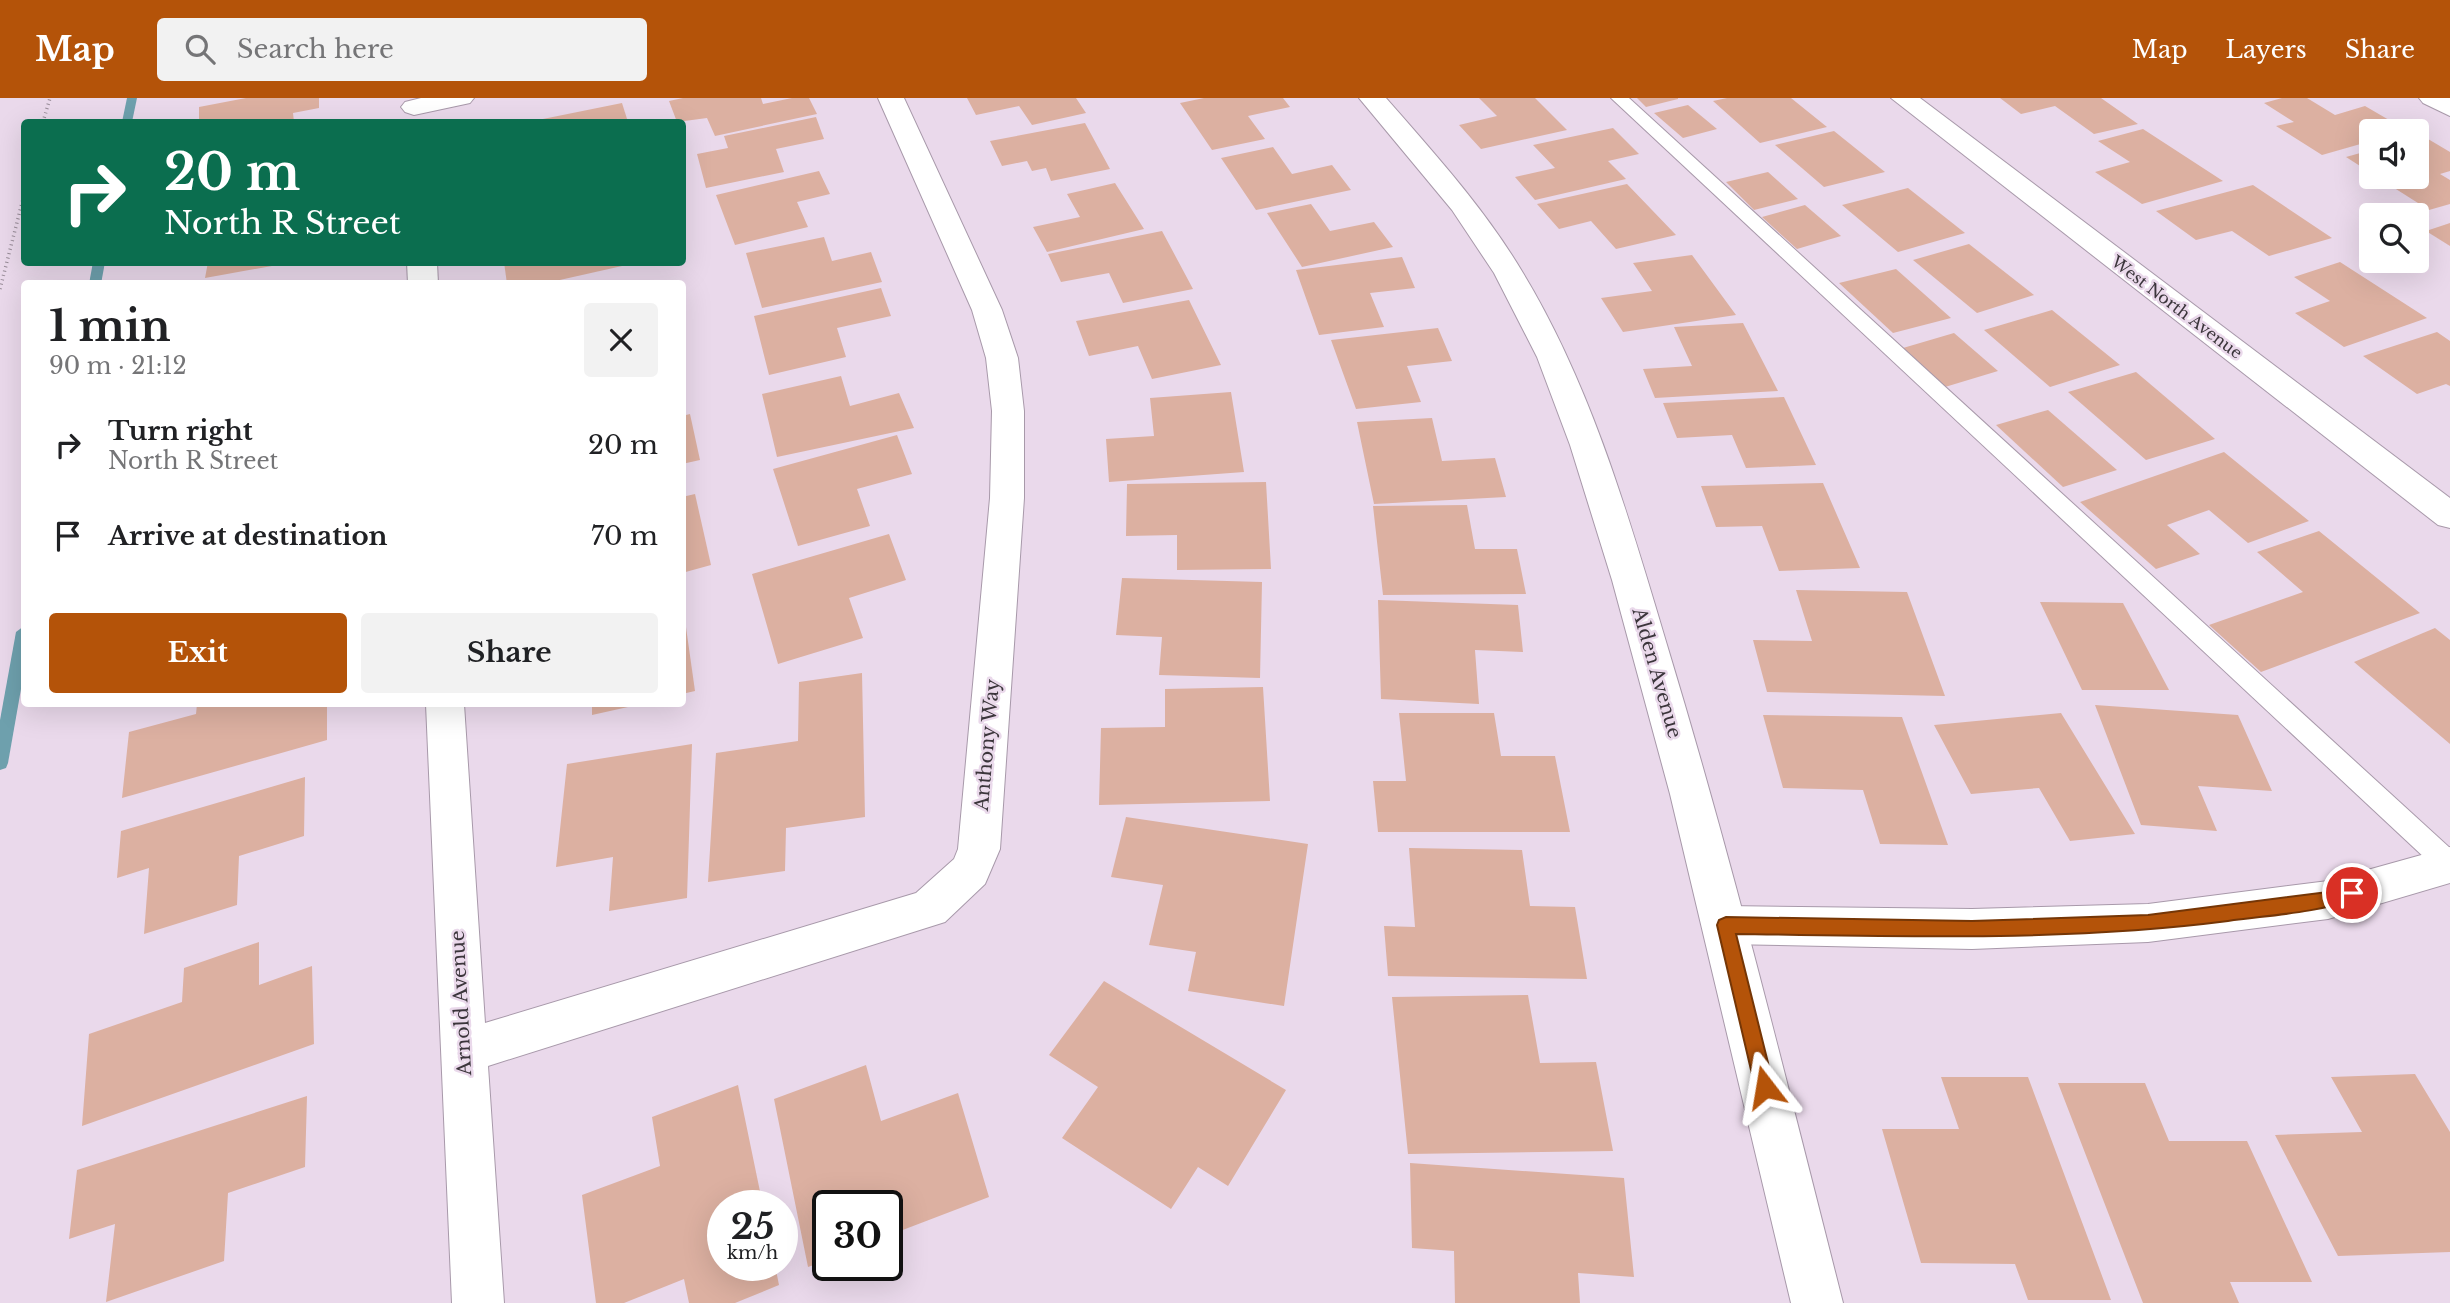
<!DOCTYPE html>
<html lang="en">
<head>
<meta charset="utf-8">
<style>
	:root { --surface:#fff; --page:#f2f2f2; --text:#202124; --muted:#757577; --accent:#b45309 }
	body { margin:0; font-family:"Libre Baskerville",serif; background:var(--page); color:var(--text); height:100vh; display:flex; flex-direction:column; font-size:26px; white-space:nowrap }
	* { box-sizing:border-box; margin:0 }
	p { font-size:23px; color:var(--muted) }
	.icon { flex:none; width:38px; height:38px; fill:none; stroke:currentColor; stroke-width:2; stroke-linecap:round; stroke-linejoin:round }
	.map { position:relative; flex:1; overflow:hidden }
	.sheet { position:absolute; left:21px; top:182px; width:665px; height:427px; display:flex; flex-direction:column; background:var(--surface); border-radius:7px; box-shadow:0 7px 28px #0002 }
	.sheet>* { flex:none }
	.top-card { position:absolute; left:21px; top:21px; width:665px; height:147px; border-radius:7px; box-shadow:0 7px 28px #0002; background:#0b6e4f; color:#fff; overflow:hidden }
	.controls { position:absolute; left:2359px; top:21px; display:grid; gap:14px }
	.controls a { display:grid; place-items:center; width:70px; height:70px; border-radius:7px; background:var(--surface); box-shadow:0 7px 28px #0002; font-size:35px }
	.speed { position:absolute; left:707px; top:1092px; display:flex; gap:14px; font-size:35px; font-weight:700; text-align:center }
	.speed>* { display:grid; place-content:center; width:91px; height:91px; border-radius:50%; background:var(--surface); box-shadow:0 7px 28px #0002; line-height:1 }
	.speed small { font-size:18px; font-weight:400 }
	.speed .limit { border:4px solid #111; border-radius:10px; background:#fff; color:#111 }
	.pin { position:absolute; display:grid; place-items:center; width:60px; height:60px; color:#fff; margin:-30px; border:4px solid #fff; border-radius:50%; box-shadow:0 2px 7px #0007 }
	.me { position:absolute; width:77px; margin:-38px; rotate:346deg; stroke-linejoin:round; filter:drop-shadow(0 0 5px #0008) }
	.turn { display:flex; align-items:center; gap:24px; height:147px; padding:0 28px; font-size:32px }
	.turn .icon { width:91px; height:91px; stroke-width:2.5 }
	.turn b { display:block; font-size:49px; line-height:60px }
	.round { display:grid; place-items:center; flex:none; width:74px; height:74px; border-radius:7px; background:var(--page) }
	.head { display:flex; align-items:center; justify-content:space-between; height:119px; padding:0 28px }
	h1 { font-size:42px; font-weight:700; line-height:52px }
	.action { display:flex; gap:14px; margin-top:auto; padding:14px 28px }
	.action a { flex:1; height:80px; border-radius:7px; background:var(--accent); color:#fff; font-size:28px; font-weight:700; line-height:80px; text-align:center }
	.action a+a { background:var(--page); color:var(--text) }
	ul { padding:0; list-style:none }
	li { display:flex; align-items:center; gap:21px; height:91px; padding:0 28px }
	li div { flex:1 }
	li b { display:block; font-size:26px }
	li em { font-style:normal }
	header { display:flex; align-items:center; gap:42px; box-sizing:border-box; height:98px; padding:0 35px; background:var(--accent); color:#fff }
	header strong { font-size:33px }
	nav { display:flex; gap:38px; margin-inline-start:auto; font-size:24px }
	.search { width:490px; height:63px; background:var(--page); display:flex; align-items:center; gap:18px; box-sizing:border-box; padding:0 24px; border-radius:7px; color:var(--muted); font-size:26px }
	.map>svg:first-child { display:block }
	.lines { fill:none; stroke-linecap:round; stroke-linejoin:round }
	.stream { fill:#6ea0ad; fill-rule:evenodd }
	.building { fill:#dcb0a1 }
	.lane-casing { stroke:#a899aa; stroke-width:2 }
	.street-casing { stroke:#a899aa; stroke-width:2 }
	.secondary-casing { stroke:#a899aa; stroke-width:2 }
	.path { stroke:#988c98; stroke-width:3.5; stroke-dasharray:1 3.5; stroke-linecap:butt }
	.lane { fill:#fff; fill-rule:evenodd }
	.street { fill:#fff; fill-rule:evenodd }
	.secondary { fill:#fff; fill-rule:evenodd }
	.route { fill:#b45309; stroke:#753606; stroke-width:2 }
	.labels { text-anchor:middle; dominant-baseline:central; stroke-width:5; stroke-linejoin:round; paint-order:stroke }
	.far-street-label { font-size:16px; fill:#3b353b; stroke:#ead9eb }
	.street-label { font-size:19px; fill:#3b353b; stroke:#ead9eb }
</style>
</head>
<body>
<header>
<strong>Map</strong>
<div class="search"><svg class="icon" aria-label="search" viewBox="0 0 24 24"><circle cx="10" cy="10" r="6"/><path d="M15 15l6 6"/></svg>Search here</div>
<nav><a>Map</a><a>Layers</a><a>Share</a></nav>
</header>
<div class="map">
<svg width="2450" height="1205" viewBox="0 0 2450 1205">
	<rect width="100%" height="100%" fill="#ead9eb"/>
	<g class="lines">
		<g class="stream">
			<path d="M127,0H137L132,24H122Z"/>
			<path d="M93,164H105L101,186H89Z"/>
			<path d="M24,528V574L8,665L6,670L0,672V622L16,534Z"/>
		</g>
	</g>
	<g class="building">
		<path d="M246,0H319V10L293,15L294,24H199V9Z"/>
		<path d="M683,0H761L763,6L792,0H809L817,16L715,38L707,20L677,24L669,3Z"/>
		<path d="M967,0H1076L1086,15L1032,27L1019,8L976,17Z"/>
		<path d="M1204,0H1283L1290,9L1248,18L1265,41L1212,52L1180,5Z"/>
		<path d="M1479,0H1535L1567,32L1481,51L1459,27L1497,18Z"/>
		<path d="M1637,0H1678V1L1646,9Z"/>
		<path d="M1727,0H1791L1827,29L1760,45L1713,3Z"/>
		<path d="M2000,0H2101L2138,26L2094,36L2055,8L2021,16Z"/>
		<path d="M2282,0H2307L2335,17L2365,8L2408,33H2371V43L2322,57L2276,28L2294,24L2264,5Z"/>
		<path d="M622,5L628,24H533V23Z"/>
		<path d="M1688,7L1717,31L1683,40L1654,15Z"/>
		<path d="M816,19L824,41L776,51L784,74L706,90L697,56L728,50L724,38Z"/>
		<path d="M1085,25L1110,71L1051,83L1046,70L1032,73L1027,63L1002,68L990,43Z"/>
		<path d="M1613,30L1639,56L1608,63L1626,81L1535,102L1515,79L1555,70L1533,47Z"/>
		<path d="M2143,31L2223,83L2142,106L2095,74L2130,64L2098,43Z"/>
		<path d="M1834,33L1885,74L1824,89L1775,47Z"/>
		<path d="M2423,38L2450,54V73L2440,76L2450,82V106L2429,112L2377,79H2417V40Z"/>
		<path d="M1273,49L1292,76L1332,67L1351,92L1256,112L1221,60Z"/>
		<path d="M2371,52V75L2346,59Z"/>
		<path d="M819,73L830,96L797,104L808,129L735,147L716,97Z"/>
		<path d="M1768,74L1798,101L1754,112L1726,84Z"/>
		<path d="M1115,85L1144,131L1047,154L1033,129L1080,119L1067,96Z"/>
		<path d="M1627,86L1676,137L1616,151L1591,123L1559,131L1537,106Z"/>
		<path d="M2253,87L2332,140L2269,158L2232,133L2196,142L2156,113Z"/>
		<path d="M1908,90L1965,135L1898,154L1842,107Z"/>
		<path d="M1311,106L1330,133L1374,124L1393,149L1302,169L1267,115Z"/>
		<path d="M1805,107L1841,138L1797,151L1762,119Z"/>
		<path d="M2450,125V148L2426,133Z"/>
		<path d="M1162,133L1193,191L1123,205L1109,175L1061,184L1048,156Z"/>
		<path d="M824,139L832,163L871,154L882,184L762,210L746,155Z"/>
		<path d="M1969,146L2034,197L1977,215L1913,162Z"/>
		<path d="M1692,157L1736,217L1623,234L1601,200L1652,193L1633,165Z"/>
		<path d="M1402,159L1415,190L1370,195L1384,229L1319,237L1296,172Z"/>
		<path d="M208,164H272V168L205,180Z"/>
		<path d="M504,164H631V166L542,186H507Z"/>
		<path d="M2340,164L2427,220L2344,249L2295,215L2330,203L2294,179Z"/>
		<path d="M1896,171L1951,220L1893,235L1839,185Z"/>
		<path d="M881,190L891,218L837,230L846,259L769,277L754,218Z"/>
		<path d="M1189,202L1221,267L1152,281L1138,248L1089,258L1076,223Z"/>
		<path d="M2052,212L2120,267L2050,289L1984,232Z"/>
		<path d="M1743,225L1778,293L1655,300L1643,271L1692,268L1674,229Z"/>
		<path d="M1438,230L1452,263L1407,268L1421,304L1356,311L1331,242Z"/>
		<path d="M2437,234L2450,243V288L2446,286L2417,296L2363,258Z"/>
		<path d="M1954,235L1998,273L1945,289L1903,250Z"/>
		<path d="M2136,274L2215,341L2146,362L2068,294Z"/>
		<path d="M841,278L850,308L899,295L914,330L777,359L762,296Z"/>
		<path d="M1231,294L1244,374L1109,384L1106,341L1154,338L1150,300Z"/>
		<path d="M1784,299L1816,367L1746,370L1732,337L1677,340L1663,305Z"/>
		<path d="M2048,312L2117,372L2063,389L1996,327Z"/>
		<path d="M690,316L700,362L682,366V318Z"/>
		<path d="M1432,320L1442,363L1495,360L1506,399L1374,406L1357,324Z"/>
		<path d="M897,337L912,376L857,391L870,428L798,448L773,371Z"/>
		<path d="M2224,354L2309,423L2248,445L2209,412L2167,427L2200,456L2156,471L2080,404Z"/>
		<path d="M1266,384L1271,471L1177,472V437L1126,438L1127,386Z"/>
		<path d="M1823,385L1860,470L1779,473L1762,428L1716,429L1701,388Z"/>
		<path d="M695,396L711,467L682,475V399Z"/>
		<path d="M1467,407L1475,451H1517L1526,496L1383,497L1373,408Z"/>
		<path d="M2319,433L2420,515L2261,574L2209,527L2303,494L2257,454Z"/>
		<path d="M889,436L906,482L849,500L863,540L778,566L752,476Z"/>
		<path d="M1122,480L1262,484L1260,580L1159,577L1162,539L1116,537Z"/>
		<path d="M1796,492L1907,494L1945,598L1767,594L1753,542L1812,543Z"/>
		<path d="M682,501L695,593L682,596Z"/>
		<path d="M1378,502L1518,507L1523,554L1475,552L1479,606L1381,601Z"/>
		<path d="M2040,504L2123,505L2169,592H2082Z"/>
		<path d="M2435,530L2450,542V646L2354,564Z"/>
		<path d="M862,575L865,719L786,730L785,773L708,784L716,655L798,643L799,584Z"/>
		<path d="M1263,589L1270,703L1099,707L1101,630L1165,629V591Z"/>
		<path d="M197,606H327V642L122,700L129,634L196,616Z"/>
		<path d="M592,606H637V607L592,617Z"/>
		<path d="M2095,607L2238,617L2272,693L2198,688L2217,733L2141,727Z"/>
		<path d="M1399,615H1494L1501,658H1555L1570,734H1378L1373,683H1406Z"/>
		<path d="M2061,615L2135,736L2070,743L2039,690L1971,696L1934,627Z"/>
		<path d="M1763,617L1902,619L1948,747L1880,746L1863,692L1783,690Z"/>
		<path d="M692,646L687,800L609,813L613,759L556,769L567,666Z"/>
		<path d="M305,679L304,738L239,758L237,807L144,836L149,770L117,780L121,733Z"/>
		<path d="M1126,719L1308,746L1284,908L1188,893L1196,854L1149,847L1163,787L1111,779Z"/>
		<path d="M1409,750L1522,752L1530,808L1575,809L1587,881L1388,878L1384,828L1415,829Z"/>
		<path d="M259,844V887L312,868L314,946L82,1028L89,936L182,904L184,870Z"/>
		<path d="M1104,883L1286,992L1228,1088L1198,1069L1171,1111L1062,1040L1098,989L1049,957Z"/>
		<path d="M1528,897L1540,965L1596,964L1613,1053L1408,1056L1392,899Z"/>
		<path d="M866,967L881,1023L958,995L989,1099L887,1138V1108H828V1162L808,1169L774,1001Z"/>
		<path d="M2415,976L2450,1034V1154L2338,1158L2275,1037L2362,1034L2331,979Z"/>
		<path d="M1941,979H2028L2111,1202H2028L2015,1166L1921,1165L1882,1031H1959Z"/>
		<path d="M2058,985H2145L2169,1043H2247L2312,1184H2230L2239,1205H2143Z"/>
		<path d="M738,987L763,1108H723V1167H775L779,1187L735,1205H689L684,1181L624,1205H596L582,1097L660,1068L652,1019Z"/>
		<path d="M307,998L305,1069L228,1095L224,1163L106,1204L115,1126L69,1141L77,1072Z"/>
		<path d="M1410,1065L1624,1080L1634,1179L1578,1175L1580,1205H1455L1454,1153L1412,1150Z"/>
	</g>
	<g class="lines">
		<defs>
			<path id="lane" d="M1611,0H1629L2450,750V779L2441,775Z"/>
			<g id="street">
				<path d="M421,0H474L470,5L414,17L405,14L401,9L405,4Z"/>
				<path d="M878,0H904L1002,212L1018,260L1024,313V400L1000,751L985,786L945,824L488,968L504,1205H452L426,606H464L485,925L916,795L954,761L958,751L990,400L992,313L986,260L972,212Z"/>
				<path d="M1359,0H1386C1435,56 1485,111 1523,175C1592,289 1629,420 1667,547C1733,764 1787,985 1843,1205H1791L1670,696L1612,482L1570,347L1537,259L1494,175L1452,112Z"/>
				<path d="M2419,0H2450V18L2423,5Z"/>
				<path d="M407,164H437L438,186H408Z"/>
			</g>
			<g id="secondary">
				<path d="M1891,0H1920L2450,400V430L2438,427Z"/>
				<path d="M2450,749V785L2328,821L2148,844L1972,851L1725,846L1710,841L1703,827L1710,813L1725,808L1972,811L2148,806L2328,783Z"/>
			</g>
		</defs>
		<use href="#lane" class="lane-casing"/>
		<use href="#street" class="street-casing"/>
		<use href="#secondary" class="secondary-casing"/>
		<g class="path">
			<path d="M43,24L50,0"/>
			<path d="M0,191L24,97"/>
		</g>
		<use href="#lane" class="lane"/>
		<use href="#street" class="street"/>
		<use href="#secondary" class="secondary"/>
	</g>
	<path class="route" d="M2352,787L2358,789L2361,795L2358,800C2317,815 2271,817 2228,823C2065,844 1901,838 1736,836L1774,989L1772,996L1765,999L1758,996L1755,989L1717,827L1719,822L1726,819L1972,823L2148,817L2328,794Z"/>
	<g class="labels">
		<g class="far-street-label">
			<text transform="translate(2177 209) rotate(37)">West North Avenue</text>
		</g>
		<g class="street-label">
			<text transform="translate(1657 575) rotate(74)">Alden Avenue</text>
			<text transform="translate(987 647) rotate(-85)">Anthony Way</text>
			<text transform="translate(461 905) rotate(-93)">Arnold Avenue</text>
		</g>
	</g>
</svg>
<div class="controls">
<a><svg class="icon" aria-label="sound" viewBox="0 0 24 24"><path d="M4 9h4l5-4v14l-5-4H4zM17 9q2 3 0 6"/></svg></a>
<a><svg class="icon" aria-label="search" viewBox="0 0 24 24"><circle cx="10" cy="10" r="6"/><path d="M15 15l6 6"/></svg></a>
</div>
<div class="speed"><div>25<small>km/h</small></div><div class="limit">30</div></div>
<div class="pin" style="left:2352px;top:795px;background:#d93025"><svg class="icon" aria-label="arrive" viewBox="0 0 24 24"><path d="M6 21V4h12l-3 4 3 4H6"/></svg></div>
<svg class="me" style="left:1765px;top:989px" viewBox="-20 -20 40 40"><path d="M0-17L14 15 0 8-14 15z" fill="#b45309" stroke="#fff" stroke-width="4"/></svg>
<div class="top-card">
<div class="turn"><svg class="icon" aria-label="right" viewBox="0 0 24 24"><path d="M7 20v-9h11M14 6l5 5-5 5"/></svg><div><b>20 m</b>North R Street</div></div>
</div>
<section class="sheet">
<div class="head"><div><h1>1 min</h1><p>90 m · 21:12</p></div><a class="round"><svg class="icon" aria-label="close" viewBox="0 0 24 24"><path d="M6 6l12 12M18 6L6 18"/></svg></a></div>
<ul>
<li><svg class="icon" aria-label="right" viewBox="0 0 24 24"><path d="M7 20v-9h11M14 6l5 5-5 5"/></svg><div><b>Turn right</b><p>North R Street</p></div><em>20 m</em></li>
<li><svg class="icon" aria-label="arrive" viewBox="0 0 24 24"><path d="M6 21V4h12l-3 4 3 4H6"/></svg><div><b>Arrive at destination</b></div><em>70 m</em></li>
</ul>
<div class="action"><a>Exit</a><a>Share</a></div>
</section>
</div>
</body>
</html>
